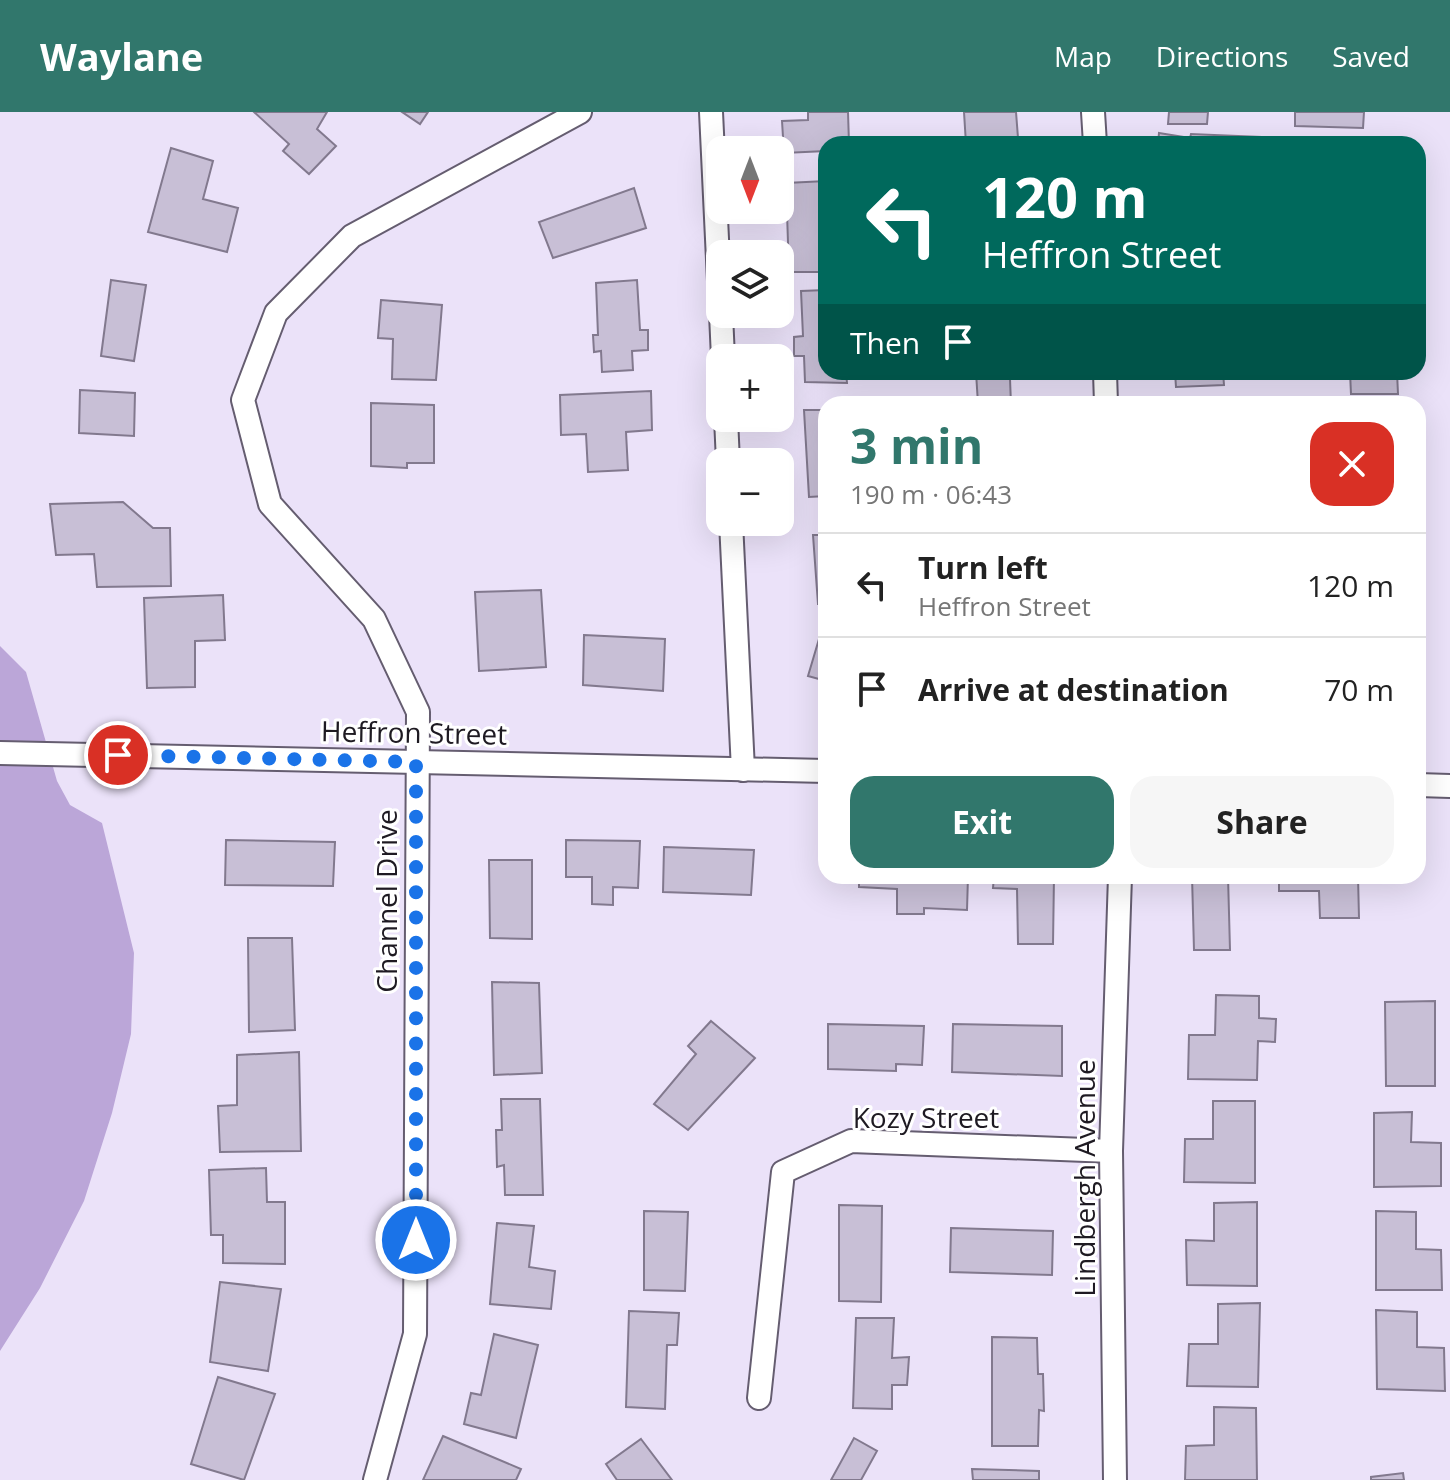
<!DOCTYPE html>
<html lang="en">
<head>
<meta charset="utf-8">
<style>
	:root { --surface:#fff; --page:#f6f6f6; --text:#222; --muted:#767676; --line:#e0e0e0; --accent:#31776c }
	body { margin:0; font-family:"Open Sans",sans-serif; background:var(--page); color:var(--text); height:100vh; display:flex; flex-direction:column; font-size:30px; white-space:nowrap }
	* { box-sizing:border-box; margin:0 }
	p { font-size:26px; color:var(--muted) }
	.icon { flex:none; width:44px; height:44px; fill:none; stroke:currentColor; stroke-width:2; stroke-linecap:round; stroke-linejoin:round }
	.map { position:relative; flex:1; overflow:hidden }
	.sheet { position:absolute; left:818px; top:284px; width:608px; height:488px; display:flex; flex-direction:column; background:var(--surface); border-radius:24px; box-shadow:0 8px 32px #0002 }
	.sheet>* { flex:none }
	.guide { position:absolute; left:818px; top:24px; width:608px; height:244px; border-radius:24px; box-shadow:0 8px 32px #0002; background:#00695c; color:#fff; overflow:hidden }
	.needle { width:52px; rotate:180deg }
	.buttons { position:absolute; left:706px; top:24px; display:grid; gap:16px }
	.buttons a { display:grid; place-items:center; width:88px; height:88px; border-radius:16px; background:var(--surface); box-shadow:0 8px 32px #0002; font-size:40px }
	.pin { position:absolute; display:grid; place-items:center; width:68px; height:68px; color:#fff; margin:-34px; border:4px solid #fff; border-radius:50%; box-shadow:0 2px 8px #0007 }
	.me { position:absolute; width:88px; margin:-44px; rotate:0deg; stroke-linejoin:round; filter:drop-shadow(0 0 6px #0008) }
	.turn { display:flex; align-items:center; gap:28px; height:168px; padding:0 32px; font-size:36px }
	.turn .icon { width:104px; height:104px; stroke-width:2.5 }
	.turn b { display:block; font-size:56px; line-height:68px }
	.then { display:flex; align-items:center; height:76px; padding:0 32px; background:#0003; gap:16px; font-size:30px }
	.round { display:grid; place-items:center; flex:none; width:84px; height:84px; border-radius:24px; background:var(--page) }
	.overview { display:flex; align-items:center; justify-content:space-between; height:136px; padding:0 32px }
	h1 { font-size:48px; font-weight:700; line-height:60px; color:var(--accent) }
	.button { display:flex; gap:16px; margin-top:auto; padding:16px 32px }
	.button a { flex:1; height:92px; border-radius:24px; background:var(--accent); color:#fff; font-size:32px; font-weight:700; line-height:92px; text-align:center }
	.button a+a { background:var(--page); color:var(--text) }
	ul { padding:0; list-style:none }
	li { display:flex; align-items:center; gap:24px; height:104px; padding:0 32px; border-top:2px solid var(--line) }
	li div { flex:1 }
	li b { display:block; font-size:30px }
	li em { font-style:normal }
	header { display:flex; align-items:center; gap:48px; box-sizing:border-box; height:112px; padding:0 40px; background:var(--accent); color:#fff }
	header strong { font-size:38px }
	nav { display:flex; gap:44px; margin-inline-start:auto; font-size:28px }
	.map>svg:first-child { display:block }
	.water { fill:#bba6d8 }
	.building { fill:#c8bfd6; stroke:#82798e; stroke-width:2 }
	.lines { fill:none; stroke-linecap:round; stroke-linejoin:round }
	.minor-casing { stroke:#655d70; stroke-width:26 }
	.minor { stroke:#fff; stroke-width:22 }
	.route { stroke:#1a73e8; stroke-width:14; stroke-dasharray:0 25.2 }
	.labels { text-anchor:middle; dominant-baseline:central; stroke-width:6; stroke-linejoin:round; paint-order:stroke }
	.street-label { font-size:28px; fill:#1e1a22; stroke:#fff }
</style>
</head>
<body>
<header>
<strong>Waylane</strong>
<nav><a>Map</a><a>Directions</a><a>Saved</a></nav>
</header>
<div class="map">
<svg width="1450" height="1368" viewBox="0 0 1450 1368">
	<rect width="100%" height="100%" fill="#ebe2f9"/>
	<path class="water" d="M0,534L26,560L57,669L70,693L102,711L134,841L131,922L112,1001L84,1089L40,1176L0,1239Z"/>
	<g class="building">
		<path d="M254,0H327L317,17L336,34L309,62L283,39L289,32Z"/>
		<path d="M402,0H428L420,12Z"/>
		<path d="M808,0H848L849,32H826V39L784,41L782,9L808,8Z"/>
		<path d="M964,0H1016L1018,26H1000L1001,32H966Z"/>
		<path d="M1169,0H1208L1207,12H1168Z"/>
		<path d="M1295,0H1364L1363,16L1295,14Z"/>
		<path d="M1159,21L1190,26L1191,22L1261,25L1260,32H1158Z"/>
		<path d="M171,36L213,49L203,87L238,96L227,140L148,120Z"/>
		<path d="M826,69V160H789L786,71Z"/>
		<path d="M634,76L646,116L553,146L539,110Z"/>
		<path d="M111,168L146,173L134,249L101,244Z"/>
		<path d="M637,168L640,218H648V238L632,239L633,258L602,260L601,239L594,240L593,223H598L596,171Z"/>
		<path d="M826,178V260H846L847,271L805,270L804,244H794V225L803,224L801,179Z"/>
		<path d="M381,188L442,193L436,268L392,267L393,227L378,226Z"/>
		<path d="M976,260H1022L1023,267H1010L1011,292H978Z"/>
		<path d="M1175,260H1223L1224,273L1176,275Z"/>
		<path d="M1350,260H1397L1398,282H1351Z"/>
		<path d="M80,278L135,281L134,324L79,321Z"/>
		<path d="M651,279L652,318L626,320L628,358L588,360L586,322L561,323L560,283Z"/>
		<path d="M371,291L434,293V351H407V356L371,354Z"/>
		<path d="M804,298H826V384L809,385Z"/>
		<path d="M123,390L153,416H170L171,474L97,475L94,442L56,443L50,392Z"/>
		<path d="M813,423H826V492H818Z"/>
		<path d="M541,478L546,555L479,559L475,480Z"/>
		<path d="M223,483L225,528L195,529V575L147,576L144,486Z"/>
		<path d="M584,523L665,527L663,579L583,573Z"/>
		<path d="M819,527L826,529V569L808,564Z"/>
		<path d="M226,728L335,730L333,774L225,773Z"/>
		<path d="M566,728L640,729L638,776L613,775V793L592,792V765H566Z"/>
		<path d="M664,735L754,738L751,783L663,780Z"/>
		<path d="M489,748H532V827L490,826Z"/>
		<path d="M859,764H968L967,798L924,796V802H897V777L859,775Z"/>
		<path d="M994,764H1054L1053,832H1018L1017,777L993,776Z"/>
		<path d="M1192,764H1228L1230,838H1194Z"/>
		<path d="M1279,764H1358L1359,806H1320L1319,779H1279Z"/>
		<path d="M248,826H292L295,918L249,920Z"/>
		<path d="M492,870L539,871L542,961L494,963Z"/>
		<path d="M1216,883L1259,884V906L1276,907L1275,930L1258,929L1257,968L1188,967L1189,923H1215Z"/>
		<path d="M1435,889V974H1386L1385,890Z"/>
		<path d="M711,909L755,946L688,1018L654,992L696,942L688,934Z"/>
		<path d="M828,912L924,914L922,953L896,952V959L828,957Z"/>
		<path d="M953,912L1062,914V964L952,960Z"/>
		<path d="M299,940L301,1039L220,1040L218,994L237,993V943Z"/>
		<path d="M501,987H540L543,1083H505L504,1053L497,1055L496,1018H502Z"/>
		<path d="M1213,989H1255V1071L1184,1070L1185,1027H1213Z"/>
		<path d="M1412,1000L1411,1030L1441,1031V1074L1374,1075V1001Z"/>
		<path d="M266,1056L267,1090H285V1152L223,1151V1123H211L209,1058Z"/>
		<path d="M1257,1090V1174L1187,1173L1186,1128L1214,1129V1091Z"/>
		<path d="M839,1093L882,1094L881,1190L839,1189Z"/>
		<path d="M644,1099L688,1100L685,1179L644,1178Z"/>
		<path d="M1376,1099L1416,1100V1137L1441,1138L1442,1178H1376Z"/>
		<path d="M497,1111L534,1114L529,1155L555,1159L551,1197L490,1192Z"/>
		<path d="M951,1116L1053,1119L1052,1163L950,1160Z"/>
		<path d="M220,1170L281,1177L268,1259L210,1250Z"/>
		<path d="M1260,1191L1258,1275L1187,1274L1189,1232H1218V1192Z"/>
		<path d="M1376,1198L1417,1200V1235L1444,1236L1445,1279L1377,1277Z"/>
		<path d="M629,1199L679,1201L677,1233H667L665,1297L626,1295Z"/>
		<path d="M856,1206H894L892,1246L909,1245L907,1273H892V1297L853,1296Z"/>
		<path d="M494,1222L538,1233L516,1326L464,1312L471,1281L481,1283Z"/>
		<path d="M992,1225L1037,1226L1038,1262H1043L1044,1299L1039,1298L1038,1334H992Z"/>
		<path d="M218,1265L275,1282L244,1368L191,1352Z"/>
		<path d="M1214,1295L1256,1296L1257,1368H1185L1186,1334L1214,1333Z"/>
		<path d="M443,1324L521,1357L516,1368H423Z"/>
		<path d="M854,1326L877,1339L861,1368H831Z"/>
		<path d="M641,1327L672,1368H617L606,1352Z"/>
		<path d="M972,1357L1039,1359V1368H973Z"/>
		<path d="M1403,1361L1404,1368H1371V1365Z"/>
	</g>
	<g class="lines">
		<defs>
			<g id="minor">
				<path d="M711,0L720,190"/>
				<path d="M1093,0L1095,32"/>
				<path d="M721,202L723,246"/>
				<path d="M1105,260L1106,292"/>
				<path d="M726,306L728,350"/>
				<path d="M731,410L743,658"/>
				<path d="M0,641L826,659"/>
				<path d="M1418,673L1450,674"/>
				<path d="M759,1286L783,1060L851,1029L1111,1039"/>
				<path d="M375,1368L415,1222L418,600L374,507L270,392L243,288L276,201L352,124L580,0"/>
				<path d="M1115,1368L1111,1039L1120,764"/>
			</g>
		</defs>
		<use href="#minor" class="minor-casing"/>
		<use href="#minor" class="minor"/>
	</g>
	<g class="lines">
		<path class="route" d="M118,643L416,650V1128"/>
	</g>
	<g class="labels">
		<g class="street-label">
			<text transform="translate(414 620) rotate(1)">Heffron Street</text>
			<text transform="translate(386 789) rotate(-90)">Channel Drive</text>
			<text x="926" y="1005">Kozy Street</text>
			<text transform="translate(1084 1066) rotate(-90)">Lindbergh Avenue</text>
		</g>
	</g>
</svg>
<div class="buttons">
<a><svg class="needle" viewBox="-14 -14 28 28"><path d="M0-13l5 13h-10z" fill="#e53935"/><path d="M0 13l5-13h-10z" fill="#767676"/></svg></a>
<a><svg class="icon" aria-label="layers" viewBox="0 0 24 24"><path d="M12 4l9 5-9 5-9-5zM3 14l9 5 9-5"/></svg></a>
<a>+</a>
<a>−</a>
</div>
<div class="pin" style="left:118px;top:643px;background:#d93025"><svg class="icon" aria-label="arrive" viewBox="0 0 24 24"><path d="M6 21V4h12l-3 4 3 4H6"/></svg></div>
<svg class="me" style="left:416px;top:1128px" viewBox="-20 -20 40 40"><circle r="17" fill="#1a73e8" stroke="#fff" stroke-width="3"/><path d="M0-11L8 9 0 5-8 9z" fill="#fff"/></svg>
<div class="guide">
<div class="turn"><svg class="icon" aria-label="left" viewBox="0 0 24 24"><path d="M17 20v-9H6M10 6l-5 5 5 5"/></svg><div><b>120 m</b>Heffron Street</div></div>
<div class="then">Then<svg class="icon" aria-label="arrive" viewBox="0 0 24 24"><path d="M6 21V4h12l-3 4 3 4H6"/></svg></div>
</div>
<section class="sheet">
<div class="overview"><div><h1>3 min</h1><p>190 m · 06:43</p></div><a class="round" style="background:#d93025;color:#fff"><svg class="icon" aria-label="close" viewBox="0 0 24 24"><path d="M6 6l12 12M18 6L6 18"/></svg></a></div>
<ul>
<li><svg class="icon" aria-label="left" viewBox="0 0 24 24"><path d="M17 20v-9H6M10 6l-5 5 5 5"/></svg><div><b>Turn left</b><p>Heffron Street</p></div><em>120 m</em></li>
<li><svg class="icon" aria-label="arrive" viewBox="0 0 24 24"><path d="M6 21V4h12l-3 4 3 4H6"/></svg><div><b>Arrive at destination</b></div><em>70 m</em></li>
</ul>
<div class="button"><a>Exit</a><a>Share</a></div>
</section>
</div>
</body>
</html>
